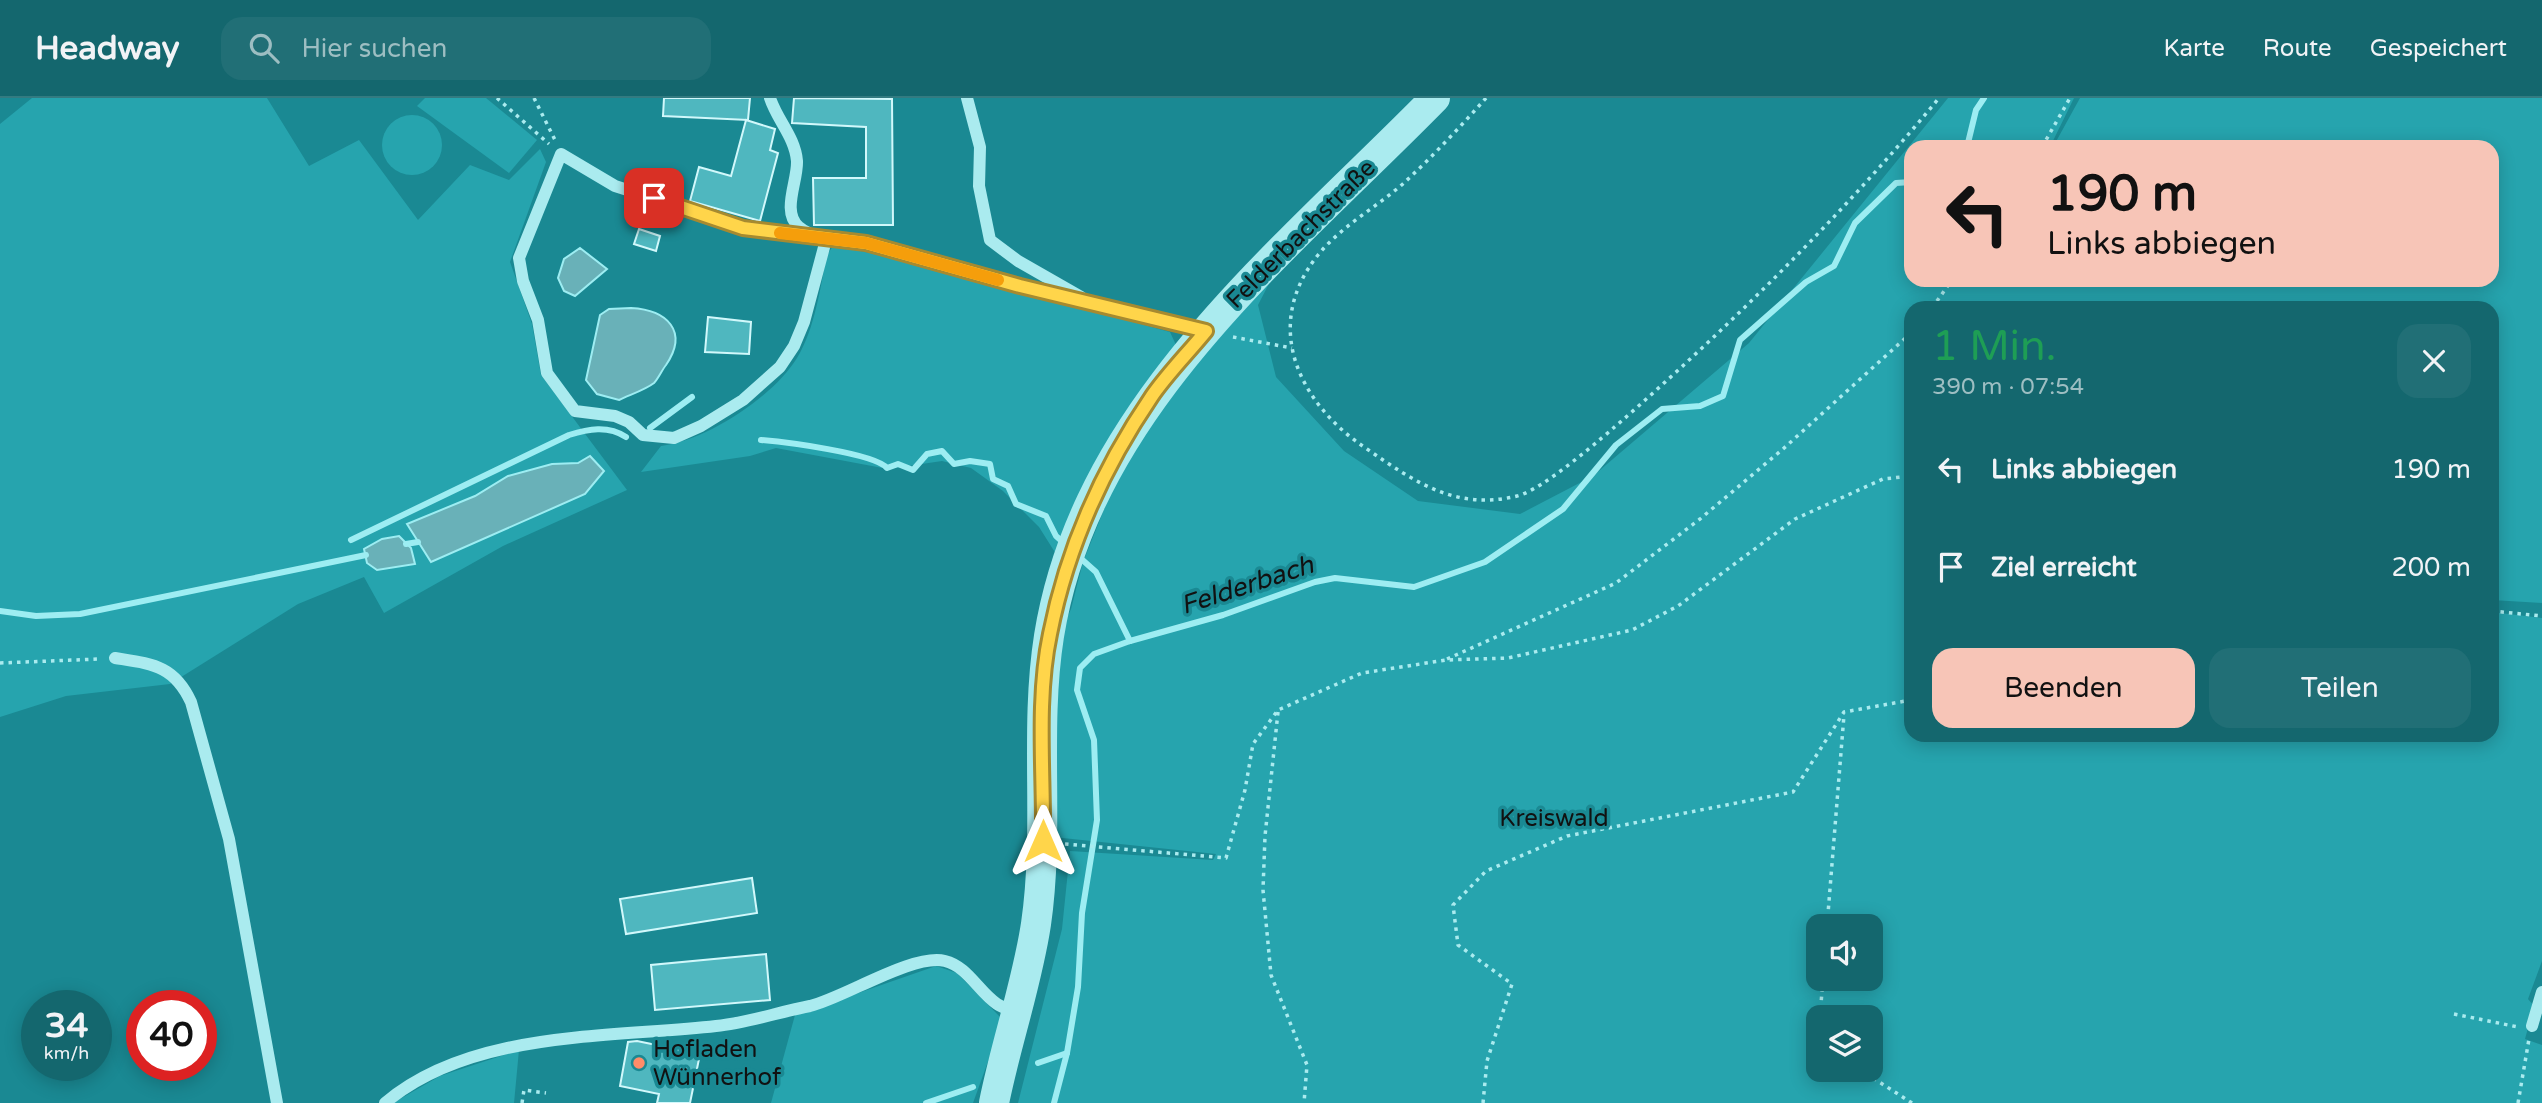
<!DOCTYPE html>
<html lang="de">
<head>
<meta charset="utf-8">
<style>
	:root { --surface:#14676e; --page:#216f76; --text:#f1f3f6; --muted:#9dbec2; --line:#337b81; --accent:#f7c5b7 }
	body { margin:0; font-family:"Varela Round",sans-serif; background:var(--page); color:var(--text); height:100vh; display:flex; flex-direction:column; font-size:26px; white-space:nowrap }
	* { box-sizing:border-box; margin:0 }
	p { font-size:23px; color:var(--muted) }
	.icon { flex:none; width:38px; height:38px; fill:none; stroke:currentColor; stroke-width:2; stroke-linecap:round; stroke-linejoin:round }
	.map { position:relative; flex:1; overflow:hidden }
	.side { position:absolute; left:1904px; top:203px; width:595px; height:441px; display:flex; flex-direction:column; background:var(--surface); border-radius:21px; box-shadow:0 4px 18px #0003 }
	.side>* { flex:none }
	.guide { position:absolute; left:1904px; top:42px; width:595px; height:147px; border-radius:21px; box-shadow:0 4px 18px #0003; background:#f7c5b7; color:#111; overflow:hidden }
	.buttons { position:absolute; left:1806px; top:816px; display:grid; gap:14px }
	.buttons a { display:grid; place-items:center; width:77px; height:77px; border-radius:14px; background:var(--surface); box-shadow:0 4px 18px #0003; font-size:35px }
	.speed { position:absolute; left:21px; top:892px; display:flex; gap:14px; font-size:35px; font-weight:700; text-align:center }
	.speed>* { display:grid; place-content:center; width:91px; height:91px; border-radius:50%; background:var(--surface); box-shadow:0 4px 18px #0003; line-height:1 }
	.speed small { font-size:18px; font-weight:400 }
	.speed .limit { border:10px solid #d22; background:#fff; color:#111 }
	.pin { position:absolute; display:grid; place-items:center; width:60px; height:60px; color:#fff; margin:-30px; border-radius:14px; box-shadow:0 4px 10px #0006 }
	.me { position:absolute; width:77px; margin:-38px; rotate:0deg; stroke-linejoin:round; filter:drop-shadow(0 0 5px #0008) }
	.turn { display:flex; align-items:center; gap:24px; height:147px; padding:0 28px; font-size:32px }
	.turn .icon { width:91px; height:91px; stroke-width:2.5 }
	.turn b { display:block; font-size:49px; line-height:60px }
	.round { display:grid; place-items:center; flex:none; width:74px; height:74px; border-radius:21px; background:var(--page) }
	.head { display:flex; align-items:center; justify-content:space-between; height:119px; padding:0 28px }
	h1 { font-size:42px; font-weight:600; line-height:52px; color:#1e9e55 }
	.cta { display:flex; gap:14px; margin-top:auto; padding:14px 28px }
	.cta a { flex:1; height:80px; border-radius:21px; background:var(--accent); color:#111; font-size:28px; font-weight:600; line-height:80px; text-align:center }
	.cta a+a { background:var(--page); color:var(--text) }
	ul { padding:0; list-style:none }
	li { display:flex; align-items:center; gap:21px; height:98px; padding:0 28px }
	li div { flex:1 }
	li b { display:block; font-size:26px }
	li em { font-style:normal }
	header { display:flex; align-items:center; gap:42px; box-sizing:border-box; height:98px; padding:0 35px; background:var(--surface); border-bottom:2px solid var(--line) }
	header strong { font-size:33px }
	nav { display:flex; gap:38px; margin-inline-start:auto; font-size:24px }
	.search { width:490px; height:63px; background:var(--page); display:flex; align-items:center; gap:18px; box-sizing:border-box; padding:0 24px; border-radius:21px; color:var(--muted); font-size:26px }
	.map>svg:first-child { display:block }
	.green { fill:#26a4ae; fill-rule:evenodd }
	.water { fill:#69b1b8; stroke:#9dedf2; stroke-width:2 }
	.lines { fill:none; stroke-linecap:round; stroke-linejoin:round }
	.stream { stroke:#9dedf2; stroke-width:6 }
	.building { fill:#4fb7bf; stroke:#d1f8fb; stroke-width:2 }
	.path { stroke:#aaebef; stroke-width:3.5; stroke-dasharray:3.5 5; stroke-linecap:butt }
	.service { stroke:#aaebef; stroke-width:12 }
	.tertiary { stroke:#aaebef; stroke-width:30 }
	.route-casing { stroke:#a68a30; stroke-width:18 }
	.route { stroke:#ffd54a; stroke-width:12 }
	.slow { stroke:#f59e0b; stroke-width:12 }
	.poi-dot { fill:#ff8c69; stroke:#1a8993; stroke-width:2.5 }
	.labels { text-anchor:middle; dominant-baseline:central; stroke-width:7; stroke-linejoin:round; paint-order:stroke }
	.street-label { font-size:24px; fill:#111; stroke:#1a8993 }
	.park-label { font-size:24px; fill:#111; stroke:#1a8993 }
	.poi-label { font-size:24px; fill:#111; stroke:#1a8993; text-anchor:start }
	.water-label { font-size:26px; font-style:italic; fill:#111; stroke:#1a8993 }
</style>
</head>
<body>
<header>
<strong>Headway</strong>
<div class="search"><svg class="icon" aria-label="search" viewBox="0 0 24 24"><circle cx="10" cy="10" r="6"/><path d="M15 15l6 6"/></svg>Hier suchen</div>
<nav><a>Karte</a><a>Route</a><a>Gespeichert</a></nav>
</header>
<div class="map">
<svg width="2542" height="1005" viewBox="0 0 2542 1005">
	<rect width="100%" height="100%" fill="#1a8993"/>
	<g class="green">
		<path d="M32,0H267L309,68L359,42L418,122L470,67L509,82L540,51L546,64L510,164L532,226L541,277L627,392L503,448L384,515L364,479L298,506L170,586L66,598L0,619V26Z"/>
		<path d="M425,0H486L537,42L509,75L417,8Z"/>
		<path d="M1948,0H2074L2050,49H1911V182H2492V49H2053L2080,0H2542V505L2492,502V210H1911V637H2492V514L2542,520V863L2528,901L2534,908L2525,941L2542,947V1005H1018L1062,831L1070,753L1213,762L1216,756L1053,739L1056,546L1071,511L1083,464L1117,379L1159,307L1276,172L1258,207L1276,279L1344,353L1418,403L1520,416L1593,378L1749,245ZM1818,828H1871V880H1818ZM1818,919H1871V971H1818Z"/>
		<circle cx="412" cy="47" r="30"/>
		<path d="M833,148L897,160L1170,234L1176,247L1056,456L1039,429L1003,393L971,370L942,363L888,371L776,350L750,358L641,374L661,348C706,343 773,299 797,260C815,231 820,190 827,157Z"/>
		<path d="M936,868L957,875L1003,922L973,1005H771L795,917Z"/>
		<path d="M519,952L514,1005H393L440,978Z"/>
	</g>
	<g class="water">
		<path d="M580,150L607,171L575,198L564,193L558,180L564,161Z"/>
		<path d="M631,210C667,212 689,233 666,267C662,272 658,281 654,285C645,292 629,297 619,302L597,296L586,282L600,217L609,211Z"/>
		<path d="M590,358L604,373L585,396L431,464L407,426L475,398L508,378L552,366L578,365Z"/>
		<path d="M399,438L411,450L415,466L377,472L367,465L364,451L382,441Z"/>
	</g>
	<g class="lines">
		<g class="stream">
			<path d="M1967,49L1976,12L1984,0"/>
			<path d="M650,330L692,299"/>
			<path d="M761,342C784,344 874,355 887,370L898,366L913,372L927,356L942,353L954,366L970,363L990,366L993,381L1008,388L1016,406L1046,418L1056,438L1065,446"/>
			<path d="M351,442L569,337C588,331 608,327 626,339"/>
			<path d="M406,446L418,444"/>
			<path d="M1078,458L1096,474L1130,543"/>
			<path d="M0,513L36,518L80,516L366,457"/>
			<path d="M1038,965L1067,955"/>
			<path d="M926,1005L973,989"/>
			<path d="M1054,1005L1067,955L1078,889L1082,815L1097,722L1094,642L1077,592L1080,570L1094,556L1130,543L1223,517L1315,484L1335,480L1414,489L1485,464L1563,411L1616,347L1662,311L1700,308L1723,298L1740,242L1806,184L1834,168L1855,125L1896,85L1911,84"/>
		</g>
	</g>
	<g class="building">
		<path d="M664,0H750L748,22L663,18Z"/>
		<path d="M794,0L892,1L893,127H814L813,80H866V29L792,25Z"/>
		<path d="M746,22L775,31L770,52L778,55L760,123L690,103L699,69L731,78Z"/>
		<path d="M639,131L660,138L656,153L634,146Z"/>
		<path d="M708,219L751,224L749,256L705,254Z"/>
		<path d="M752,780L757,815L626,836L620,801Z"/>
		<path d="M766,856L770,902L655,912L651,867Z"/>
		<path d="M637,943L700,956L690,1005H657L659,996L620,988L628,944Z"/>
	</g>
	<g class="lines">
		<g class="path">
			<path d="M497,0L549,46"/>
			<path d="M534,0L555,42"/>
			<path d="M1486,0C1461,28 1434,57 1406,83C1379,108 1342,127 1318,157C1261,228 1299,306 1367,351C1415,384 1456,413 1517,398C1543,392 1603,339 1625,320C1737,221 1844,115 1939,0"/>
			<path d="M2042,49L2070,0"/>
			<path d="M1932,210L1952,182"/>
			<path d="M1233,239L1292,250"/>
			<path d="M2492,513L2542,518"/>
			<path d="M1447,561L1616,485L1700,421L1783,351L1911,235"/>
			<path d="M0,565L99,561"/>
			<path d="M1278,614L1265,738L1263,792L1271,877L1307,967L1304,1005"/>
			<path d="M1065,746L1226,760L1245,692L1253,646L1278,612L1362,575L1446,562L1508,560L1632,532L1678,508L1795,421L1883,381L1911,378"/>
			<path d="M1827,828L1844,617"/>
			<path d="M2454,916L2518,929"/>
			<path d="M1820,919L1823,880"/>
			<path d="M1818,941V945"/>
			<path d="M1859,971L1912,1005"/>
			<path d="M522,1005L524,992L546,995"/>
			<path d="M1483,1005L1487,963L1512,886L1458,847L1453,807L1486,773L1567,738L1793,694L1844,614L1911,602"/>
			<path d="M2518,1005L2529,941"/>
		</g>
		<g class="service">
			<path d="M770,0C777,22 795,39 797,63C798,83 781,114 799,129C817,145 854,141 876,147C986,175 1094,210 1206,233"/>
			<path d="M967,0L980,49L979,88L990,142L1018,163L1081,199"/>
			<path d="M811,136L790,137L743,129L615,88L561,56L519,160L523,183L538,222L547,275L575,313L615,318L629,324L643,337L674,340L701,328L743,302L780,269L794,248L804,224L827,138"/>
			<path d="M115,560C152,566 174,567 191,604L229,741L277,1005"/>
			<path d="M2532,928L2542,894"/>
			<path d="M385,1005C471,932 610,940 716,928C747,925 779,914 810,908C844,900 913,855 945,863C967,868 979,894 997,906C1003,910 1011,912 1017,915"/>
		</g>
		<path class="tertiary" d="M994,1005C1006,945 1027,886 1036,826C1050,730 1034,633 1049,538C1086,309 1282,156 1435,0"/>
	</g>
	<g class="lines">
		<defs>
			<path id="route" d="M654,100L743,130L866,145L1020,188L1206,233C1188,255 1168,275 1152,298C1103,370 1067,450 1050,536C1036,602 1044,675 1043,743"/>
		</defs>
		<use href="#route" class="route-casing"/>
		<use href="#route" class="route"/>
		<path class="slow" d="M780,135L866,145L998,182"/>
	</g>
	<circle class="poi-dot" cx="639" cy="965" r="7"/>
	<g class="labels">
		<g class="street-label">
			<text transform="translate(1301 136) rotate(-45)">Felderbachstraße</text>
		</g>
		<g class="park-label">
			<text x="1554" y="720">Kreiswald</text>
		</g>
		<g class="poi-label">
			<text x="653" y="951">Hofladen<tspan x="653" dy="28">Wünnerhof</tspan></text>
		</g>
		<g class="water-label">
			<text transform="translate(1247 487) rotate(-18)">Felderbach</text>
		</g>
	</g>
</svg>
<div class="buttons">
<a><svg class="icon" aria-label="sound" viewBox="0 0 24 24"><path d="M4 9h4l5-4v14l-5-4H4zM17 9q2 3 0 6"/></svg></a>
<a><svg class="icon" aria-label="layers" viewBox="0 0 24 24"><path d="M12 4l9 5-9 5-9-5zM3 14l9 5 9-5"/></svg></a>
</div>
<div class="speed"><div>34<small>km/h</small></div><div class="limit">40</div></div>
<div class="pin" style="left:654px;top:100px;background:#d93025"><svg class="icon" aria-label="arrive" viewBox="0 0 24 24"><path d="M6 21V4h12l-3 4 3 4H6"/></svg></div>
<svg class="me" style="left:1043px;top:743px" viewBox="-20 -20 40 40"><path d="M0-17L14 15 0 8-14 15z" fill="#ffd54a" stroke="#fff" stroke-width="4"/></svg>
<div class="guide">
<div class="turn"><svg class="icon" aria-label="left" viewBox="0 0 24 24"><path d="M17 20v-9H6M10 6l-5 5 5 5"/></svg><div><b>190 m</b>Links abbiegen</div></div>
</div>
<section class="side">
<div class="head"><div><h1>1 Min.</h1><p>390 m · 07:54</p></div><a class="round"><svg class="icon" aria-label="close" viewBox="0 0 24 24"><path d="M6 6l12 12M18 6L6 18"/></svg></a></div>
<ul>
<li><svg class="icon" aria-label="left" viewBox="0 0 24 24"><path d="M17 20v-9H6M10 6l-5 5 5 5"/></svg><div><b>Links abbiegen</b></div><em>190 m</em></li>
<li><svg class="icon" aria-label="arrive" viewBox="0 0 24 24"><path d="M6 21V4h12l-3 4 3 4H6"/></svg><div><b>Ziel erreicht</b></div><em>200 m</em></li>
</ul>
<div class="cta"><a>Beenden</a><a>Teilen</a></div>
</section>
</div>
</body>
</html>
